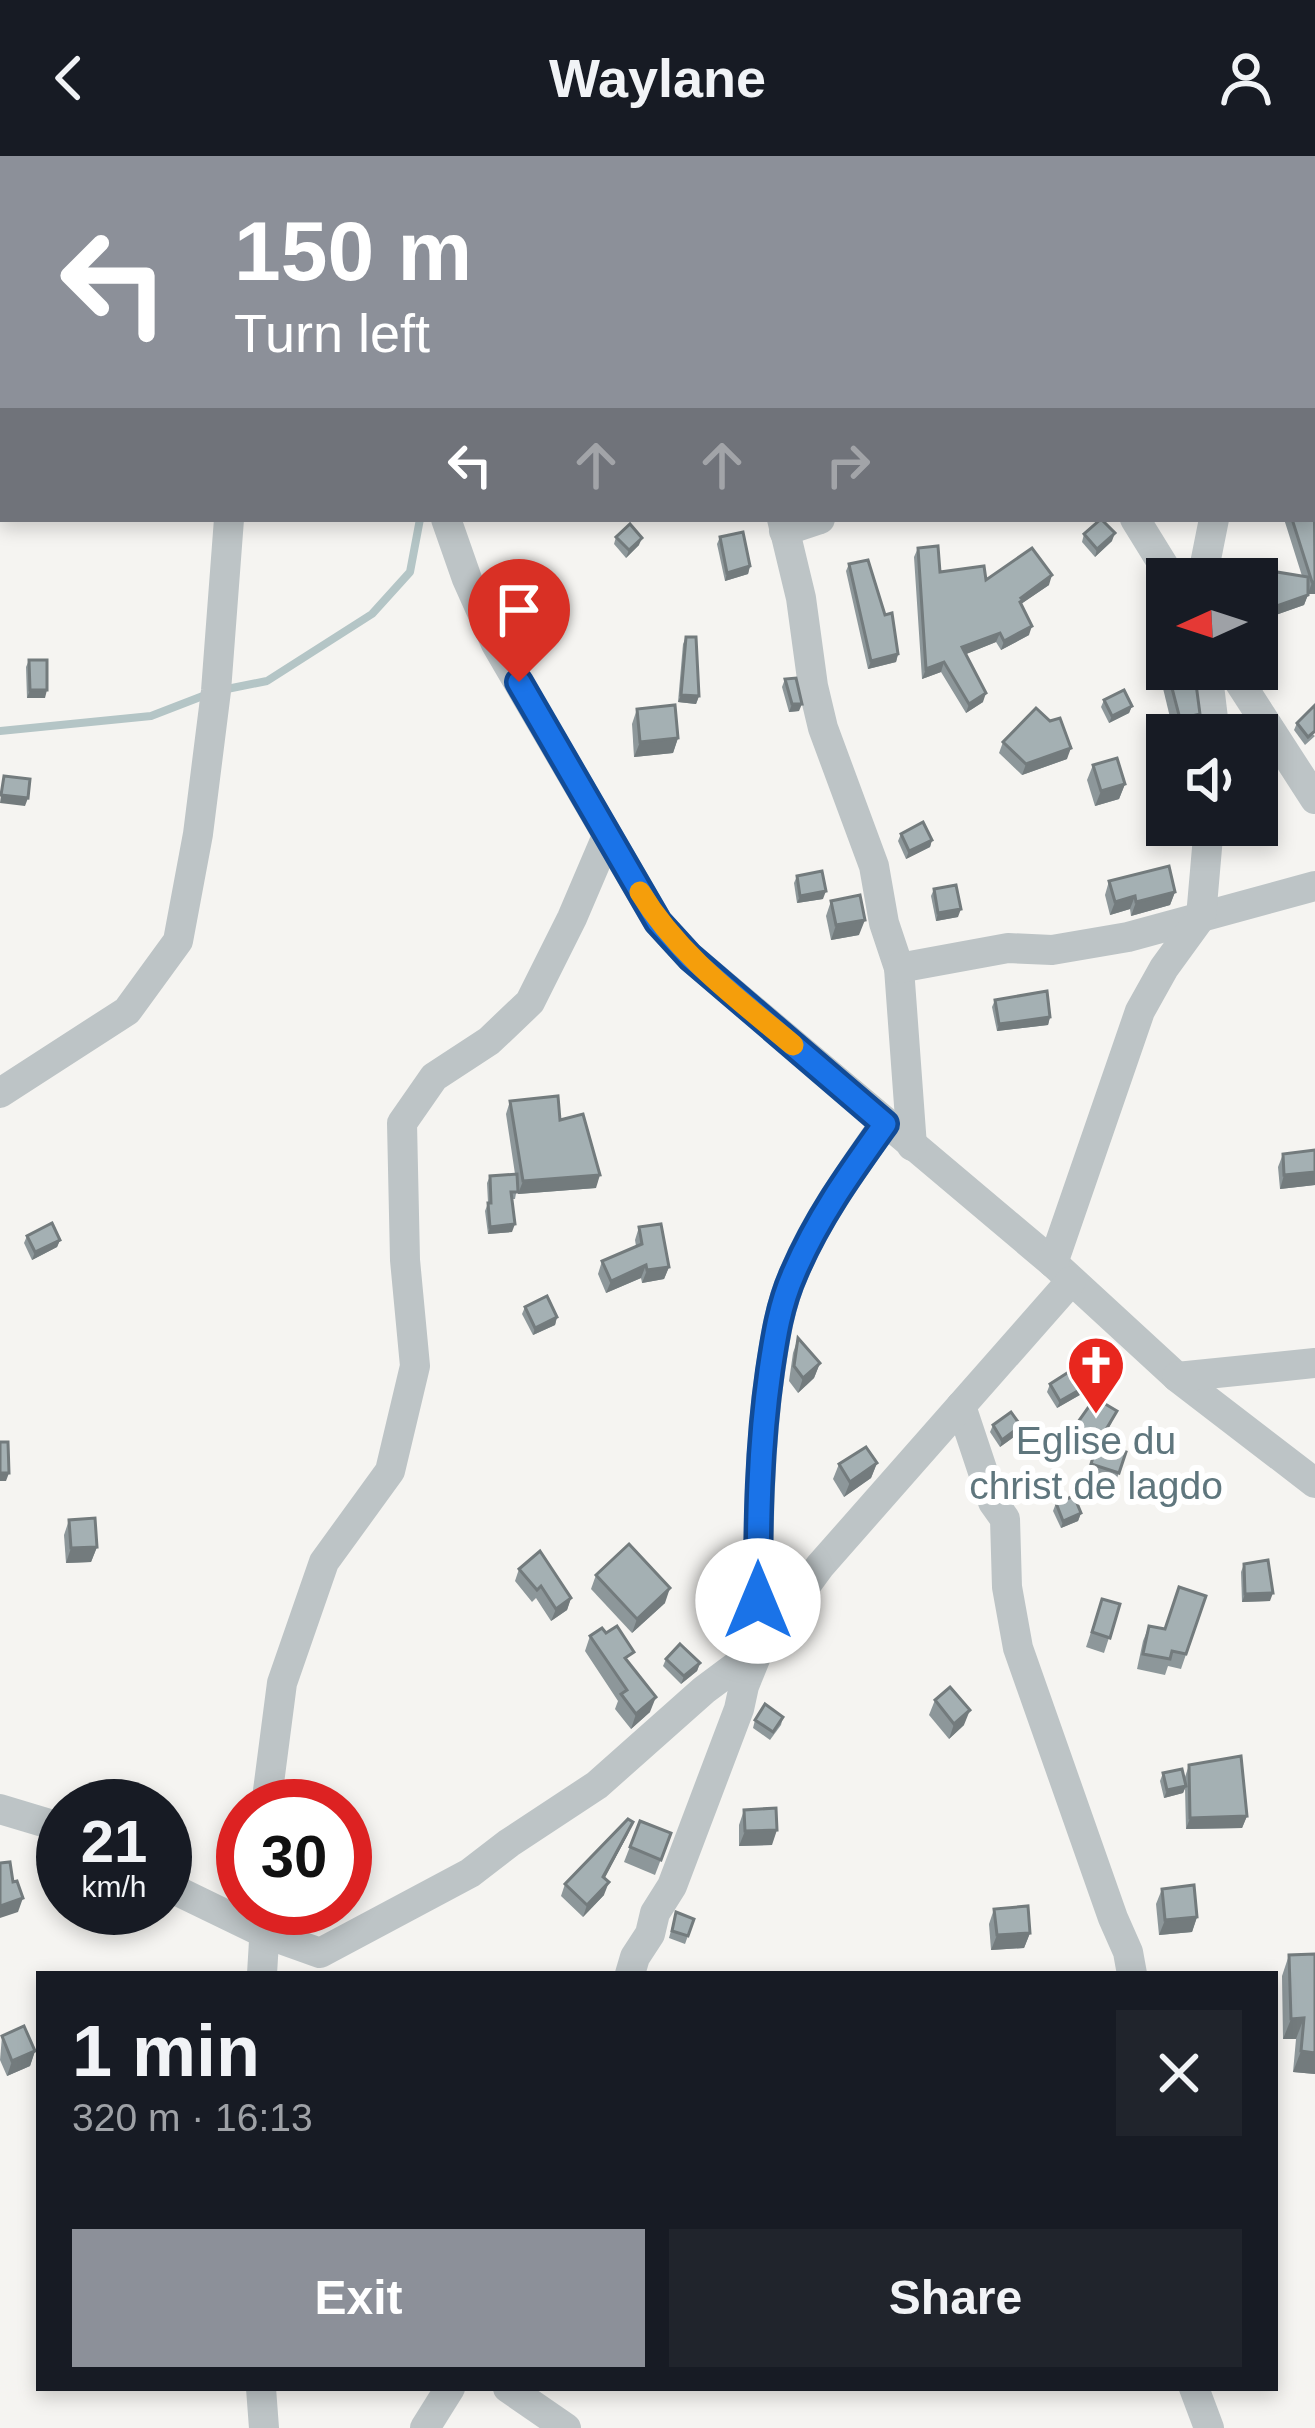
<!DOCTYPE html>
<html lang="en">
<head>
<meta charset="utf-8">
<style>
	:root { --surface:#171b24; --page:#20242c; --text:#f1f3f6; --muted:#9ea1a6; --accent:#8c9099 }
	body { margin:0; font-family:Arial,sans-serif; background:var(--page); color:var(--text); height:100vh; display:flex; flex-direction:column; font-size:45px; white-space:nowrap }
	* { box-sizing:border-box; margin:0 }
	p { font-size:39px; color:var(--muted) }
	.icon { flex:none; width:66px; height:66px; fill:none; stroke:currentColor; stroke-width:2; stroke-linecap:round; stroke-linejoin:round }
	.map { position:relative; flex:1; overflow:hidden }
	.drawer { position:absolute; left:36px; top:1815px; width:1242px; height:420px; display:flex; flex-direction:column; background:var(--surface); border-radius:0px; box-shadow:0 6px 18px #0003 }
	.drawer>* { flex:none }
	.top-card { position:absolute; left:0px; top:0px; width:1317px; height:366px; box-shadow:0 6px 18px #0003; background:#8c9099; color:#fff; overflow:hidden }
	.needle { width:78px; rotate:267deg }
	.tools { position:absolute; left:1146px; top:402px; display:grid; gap:24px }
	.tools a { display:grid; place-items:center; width:132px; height:132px; border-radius:0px; background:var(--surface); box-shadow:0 6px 18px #0003; font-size:60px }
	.speed { position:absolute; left:36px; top:1623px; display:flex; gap:24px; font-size:60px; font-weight:700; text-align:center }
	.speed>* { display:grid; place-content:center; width:156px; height:156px; border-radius:50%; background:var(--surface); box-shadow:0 6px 18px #0003; line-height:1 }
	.speed small { font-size:30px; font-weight:400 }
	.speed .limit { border:18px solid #d22; background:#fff; color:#111 }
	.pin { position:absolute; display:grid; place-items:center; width:102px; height:102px; color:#fff; margin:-123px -51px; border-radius:50% 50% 50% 0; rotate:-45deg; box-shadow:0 0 12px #0007 }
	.pin .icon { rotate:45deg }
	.me { position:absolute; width:132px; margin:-66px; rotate:0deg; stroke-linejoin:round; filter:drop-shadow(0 0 9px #0008) }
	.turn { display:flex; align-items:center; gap:42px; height:252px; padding:0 36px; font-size:54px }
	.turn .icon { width:156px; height:156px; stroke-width:2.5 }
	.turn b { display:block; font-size:84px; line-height:102px }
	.lanes { display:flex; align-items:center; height:114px; padding:0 36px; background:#0003; justify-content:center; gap:60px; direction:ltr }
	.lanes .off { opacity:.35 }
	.round { display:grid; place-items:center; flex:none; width:126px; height:126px; border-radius:0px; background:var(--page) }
	.head { display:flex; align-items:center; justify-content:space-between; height:204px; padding:0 36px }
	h1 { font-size:72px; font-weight:800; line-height:90px }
	.button { display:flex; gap:24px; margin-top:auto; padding:24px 36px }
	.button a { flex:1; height:138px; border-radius:0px; background:var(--accent); color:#fff; font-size:48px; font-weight:800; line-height:138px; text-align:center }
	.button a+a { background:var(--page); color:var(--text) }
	header { display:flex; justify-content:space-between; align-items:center; height:156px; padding:0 36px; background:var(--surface); font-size:54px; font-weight:800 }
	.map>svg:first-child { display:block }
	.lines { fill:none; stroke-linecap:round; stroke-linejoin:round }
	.stream { stroke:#b4c5c6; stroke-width:8 }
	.minor { stroke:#bdc4c6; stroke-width:30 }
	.wall { fill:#8d979a }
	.shaded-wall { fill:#737b7d }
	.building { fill:#a4b0b3; stroke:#737b7d; stroke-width:3 }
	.route-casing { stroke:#114b97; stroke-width:30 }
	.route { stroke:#1a73e8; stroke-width:21 }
	.slow { stroke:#f59e0b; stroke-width:21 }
	.labels { text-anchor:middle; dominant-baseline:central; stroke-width:12; stroke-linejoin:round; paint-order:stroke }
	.poi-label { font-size:39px; fill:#5f767d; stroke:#fff }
</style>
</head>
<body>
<header><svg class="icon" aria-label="back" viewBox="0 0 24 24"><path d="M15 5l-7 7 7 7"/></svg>Waylane<svg class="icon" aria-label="person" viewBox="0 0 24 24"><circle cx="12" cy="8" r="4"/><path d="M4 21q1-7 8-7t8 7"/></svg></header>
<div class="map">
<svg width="1315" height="2272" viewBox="0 0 1315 2272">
	<rect width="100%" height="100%" fill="#f5f4f1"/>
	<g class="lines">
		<g class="stream">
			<path d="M1314,102H1315"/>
			<path d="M222,534L267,525L372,458L410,416L420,363"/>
			<path d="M0,575L151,560L208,538"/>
		</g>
		<g class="minor">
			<path d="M228,0V3"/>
			<path d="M346,0L347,3"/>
			<path d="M996,0L997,3"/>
			<path d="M1190,0L1192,3"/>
			<path d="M423,3L424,0"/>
			<path d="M681,3L686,0"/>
			<path d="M0,220L3,221"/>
			<path d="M446,363L467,423L496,488L658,766L690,801L1053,1107L1177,1221L1315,1327"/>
			<path d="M782,363L801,442L813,530L823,572L874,710L884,767L899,812L912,990"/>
			<path d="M1135,363L1172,423"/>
			<path d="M784,375L820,363"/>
			<path d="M1202,423L1214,363"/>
			<path d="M1207,513L1215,579"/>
			<path d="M1231,513L1315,643"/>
			<path d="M899,812L1008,792L1052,794L1128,781L1315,730"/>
			<path d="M0,937L127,855L178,785L198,678L216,535L229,363"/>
			<path d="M1053,1107L1140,855L1164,812L1201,761L1209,669"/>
			<path d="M1177,1221L1315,1207"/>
			<path d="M961,1250L993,1346L1005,1363L1007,1431L1018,1492L1113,1762L1128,1796L1132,1818"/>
			<path d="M759,1493C758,1400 757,1308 770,1216C775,1182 780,1148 794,1117C817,1062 851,1016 885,967"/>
			<path d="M266,1650L282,1527L324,1406L390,1315L415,1210L405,1104L402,967L434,921L489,885L530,846L572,762L607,680"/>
			<path d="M0,1653L63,1672"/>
			<path d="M165,1729L264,1777L320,1797L470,1717L509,1687L597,1629L704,1534L759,1493"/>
			<path d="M262,1818L266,1752"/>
			<path d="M630,1818L635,1801L650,1778L655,1757L672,1730L739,1553L744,1530L759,1493L820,1410L1071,1125"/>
			<path d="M261,2232L264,2272"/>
			<path d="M508,2232L566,2272"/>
			<path d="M1194,2232L1209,2272"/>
			<path d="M425,2272L450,2232"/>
		</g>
	</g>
	<g class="wall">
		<path d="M1284,363H1314L1315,438H1308L1304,449L1270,461L1257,458V423H1248L1252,412L1302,420Z"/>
		<path d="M1084,378L1112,385L1095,401L1082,386Z"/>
		<path d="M616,381L639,389L626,402L614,388Z"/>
		<path d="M720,381L750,410L748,418L725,425L717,388Z"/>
		<path d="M918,392L940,416L986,424L1049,429L1021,448L1029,479L1001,494L996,486L966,498L983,546L966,557L941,516L922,523L914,401Z"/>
		<path d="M849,408L898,498L896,506L868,513L846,415Z"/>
		<path d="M686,481L699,540L696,548L678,546L683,488Z"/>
		<path d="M29,504L45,542H27L26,511Z"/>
		<path d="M1166,509L1195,573L1174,578L1161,524Z"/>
		<path d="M785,523L799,555L789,556L782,531Z"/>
		<path d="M1104,544L1132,550L1129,557L1109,567L1101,551Z"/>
		<path d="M637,553L678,582L673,597L634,601L632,568Z"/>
		<path d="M1297,567L1315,580L1305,589L1294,574Z"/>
		<path d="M1003,586L1067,603L1022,619L999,597Z"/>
		<path d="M1093,609L1125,628L1119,643L1095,650L1087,624Z"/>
		<path d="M901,678L932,684L930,691L906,703L898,685Z"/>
		<path d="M797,720L823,743L797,747L794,727Z"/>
		<path d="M1109,725L1175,736L1170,749L1131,760L1130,753L1110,759L1105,739Z"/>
		<path d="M934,733L958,761L936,765L931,740Z"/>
		<path d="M831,745L859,779L831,784L826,760Z"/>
		<path d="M995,844L1050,861L1048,869L997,875L992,851Z"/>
		<path d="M510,945L560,964L596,1032L518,1038L517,1032L515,1043H512V1076L488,1078L485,1055L488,1047L487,1027L490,1020L515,1018L506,958Z"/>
		<path d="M1315,994V1029L1280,1033L1278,1011L1283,998Z"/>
		<path d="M639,1071L669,1111L664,1123L642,1127L641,1122L606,1137L598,1118L602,1105L636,1090L635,1084Z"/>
		<path d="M27,1080L60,1084L57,1091L32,1104L24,1087Z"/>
		<path d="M525,1151L557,1161L555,1169L533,1179L522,1158Z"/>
		<path d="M798,1182L820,1207L814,1222L798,1237L789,1225L793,1197Z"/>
		<path d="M1102,1221L1099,1228L1057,1252L1047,1236L1050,1228Z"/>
		<path d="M1112,1266L1100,1288L1126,1296L1115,1328L1087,1319L1093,1299L1090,1304L1066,1287L1071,1276Z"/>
		<path d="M993,1269L1021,1270L1018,1278L1000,1291L990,1276Z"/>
		<path d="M877,1307L871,1322L844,1341L833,1323L839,1308Z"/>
		<path d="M1056,1347L1081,1357L1078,1365L1061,1372L1053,1355Z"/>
		<path d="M69,1364L97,1391L91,1406L66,1407L64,1379Z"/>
		<path d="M1244,1408L1270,1445L1242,1446L1241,1416Z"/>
		<path d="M519,1413L571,1442L567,1454L551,1465L536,1442L532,1446L515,1425Z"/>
		<path d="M596,1419L665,1447L632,1477L591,1433Z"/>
		<path d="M1206,1440L1181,1513L1168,1510L1165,1519L1137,1513L1143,1485L1149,1470L1165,1473Z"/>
		<path d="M1102,1443L1120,1448L1104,1497L1086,1491Z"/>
		<path d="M590,1480L630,1508L650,1556L631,1573L615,1553L618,1545L585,1495Z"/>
		<path d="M666,1503L700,1507L697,1515L681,1528L663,1510Z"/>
		<path d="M935,1544L964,1569L949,1583L929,1559Z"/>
		<path d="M783,1561L781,1569L770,1584L753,1572L755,1564Z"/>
		<path d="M1189,1609L1247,1660L1242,1672L1186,1673L1185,1632L1183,1637L1164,1642L1160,1625L1163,1617L1185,1627V1621Z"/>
		<path d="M744,1654L772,1689L739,1690V1669Z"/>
		<path d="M640,1665L671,1677L655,1719L624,1706Z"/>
		<path d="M628,1678L604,1722V1739L583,1761L561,1740L565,1728Z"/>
		<path d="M1162,1733L1197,1761L1192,1776L1159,1779L1156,1748Z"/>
		<path d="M994,1753L1030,1777L1024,1792L991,1794L989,1768Z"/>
		<path d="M676,1756L694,1763L685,1788L669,1782Z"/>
		<path d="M1289,1799L1315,1918L1293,1916L1296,1883H1283L1282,1820Z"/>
		<path d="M2,1880L35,1895L30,1910L7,1920L0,1904Z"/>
	</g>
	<g class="shaded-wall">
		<path d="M1115,377L1112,385L1095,401L1097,393Z"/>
		<path d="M642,382L639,389L626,402L629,394Z"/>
		<path d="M750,410L748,418L725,425L727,417Z"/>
		<path d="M1052,419L1049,429L1021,448L1019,454L1021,442Z"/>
		<path d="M1312,426H1315V438H1308Z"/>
		<path d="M1308,439L1304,449L1270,461L1274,451Z"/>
		<path d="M1032,470L1029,479L1001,494L1004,485Z"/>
		<path d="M1000,477L996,486L959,501L962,491Z"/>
		<path d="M898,498L896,506L868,513L871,505Z"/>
		<path d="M944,506L941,516L922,523L926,513Z"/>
		<path d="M30,534H47L45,542H27Z"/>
		<path d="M986,537L983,546L966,557L969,548Z"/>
		<path d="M681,539L699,540L696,548L678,546Z"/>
		<path d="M792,548H802L799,555L789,556Z"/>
		<path d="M1132,550L1129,557L1109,567L1112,560Z"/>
		<path d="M1200,558L1195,573L1174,578L1180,563Z"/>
		<path d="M678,582L673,597L634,601L640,586Z"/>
		<path d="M1071,592L1067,603L1022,619L1026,608Z"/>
		<path d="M1125,628L1119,643L1095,650L1101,635Z"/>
		<path d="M1,639L28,642L25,650L0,647Z"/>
		<path d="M932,684L930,691L906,703L909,695Z"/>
		<path d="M826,735L823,743L797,747L800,740Z"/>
		<path d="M1175,736L1170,749L1131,760L1136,746Z"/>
		<path d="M1135,740L1130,753L1110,759L1115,746Z"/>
		<path d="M961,753L958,761L936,765L938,757Z"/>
		<path d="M865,764L859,779L831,784L836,769Z"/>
		<path d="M1050,861L1048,869L997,875L999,868Z"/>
		<path d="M1315,1016V1029L1280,1033L1284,1019Z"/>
		<path d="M600,1019L596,1032L518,1038L523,1025Z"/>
		<path d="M515,1068L512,1076L488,1078L490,1071Z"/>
		<path d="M60,1084L57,1091L32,1104L35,1096Z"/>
		<path d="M646,1109L641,1122L606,1137L611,1125Z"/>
		<path d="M669,1111L664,1123L642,1127L647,1114Z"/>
		<path d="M557,1161L555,1169L533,1179L535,1172Z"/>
		<path d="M820,1207L814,1222L798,1237L803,1222Z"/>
		<path d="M1102,1221L1099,1228L1057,1252L1060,1245Z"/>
		<path d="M1021,1270L1018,1278L1000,1291L1002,1284Z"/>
		<path d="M877,1307L871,1322L844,1341L850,1326Z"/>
		<path d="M0,1317H9L6,1325H0Z"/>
		<path d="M1081,1357L1078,1365L1061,1372L1063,1365Z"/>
		<path d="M97,1391L91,1406L66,1407L71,1392Z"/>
		<path d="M670,1432L665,1447L632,1477L637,1463Z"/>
		<path d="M1273,1437L1270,1445L1242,1446L1245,1438Z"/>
		<path d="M571,1442L567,1454L551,1465L556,1453Z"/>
		<path d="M700,1507L697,1515L681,1528L684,1520Z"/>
		<path d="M656,1541L650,1556L631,1573L636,1558Z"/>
		<path d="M970,1554L964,1569L949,1583L954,1568Z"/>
		<path d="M1186,1630L1183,1637L1164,1642L1167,1634Z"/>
		<path d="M1247,1660L1242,1672L1186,1673L1190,1662Z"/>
		<path d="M633,1666L628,1678L599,1733L603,1721Z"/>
		<path d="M777,1674L772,1689L739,1690L745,1675Z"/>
		<path d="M609,1726L604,1739L583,1761L587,1749Z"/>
		<path d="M23,1742L18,1756L0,1762V1750Z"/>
		<path d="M1197,1761L1192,1776L1159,1779L1165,1764Z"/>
		<path d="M1030,1777L1024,1792L991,1794L997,1779Z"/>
		<path d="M1304,1862L1296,1883H1283L1291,1863Z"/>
		<path d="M35,1895L30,1910L7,1920L12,1905Z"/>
		<path d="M1301,1895L1315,1897V1918L1293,1916Z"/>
	</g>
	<g class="building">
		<path d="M1313,0H1315V42L1314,3Z"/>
		<path d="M1315,229V291H1314V230Z"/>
		<path d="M1314,310L1315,426H1312L1292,363H1314Z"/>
		<path d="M1101,363L1115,377L1097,393L1084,378Z"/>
		<path d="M630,368L642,382L629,394L616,381Z"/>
		<path d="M743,376L750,410L727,417L720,381Z"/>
		<path d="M938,390L940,416L984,410L986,424L1032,392L1052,419L1021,442L1023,444L1020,446L1032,470L1004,485L1000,477L962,491L986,537L969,548L944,506L926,513L918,392Z"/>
		<path d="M868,404L885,459L892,457L898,498L871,505L849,408Z"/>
		<path d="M1252,412L1308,421V439L1274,451L1257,447V423H1250Z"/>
		<path d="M686,481H696L699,540L681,539Z"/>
		<path d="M29,504H47V534H30Z"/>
		<path d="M1167,513H1194L1200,558L1180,563Z"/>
		<path d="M796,522L802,548H792L785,523Z"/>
		<path d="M1124,534L1132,550L1112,560L1104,544Z"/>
		<path d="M675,549L678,582L640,586L637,553Z"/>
		<path d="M1315,549V575L1308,581L1297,567Z"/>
		<path d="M1036,552L1050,565L1060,562L1071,592L1026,608L1003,586Z"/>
		<path d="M1117,602L1125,628L1101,635L1093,609Z"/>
		<path d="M4,620L30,623L28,642L1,639Z"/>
		<path d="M923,666L932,684L909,695L901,678Z"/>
		<path d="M1169,710L1175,736L1136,746L1135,740L1115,746L1109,725Z"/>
		<path d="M822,715L826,735L800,740L797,720Z"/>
		<path d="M956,729L961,753L938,757L934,733Z"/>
		<path d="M860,739L865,764L836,769L831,745Z"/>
		<path d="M1047,835L1050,861L999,868L995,844Z"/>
		<path d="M558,940L560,964L583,958L600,1019L523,1025L510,945Z"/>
		<path d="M1315,994V1016L1284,1019L1283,998Z"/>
		<path d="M517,1018L518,1036H511L515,1068L490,1071L488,1047H491L490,1020Z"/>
		<path d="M52,1067L60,1084L35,1096L27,1080Z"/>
		<path d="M661,1068L669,1111L647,1114L646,1109L611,1125L602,1105L642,1088L639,1071Z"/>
		<path d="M547,1140L557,1161L535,1172L525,1151Z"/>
		<path d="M798,1182L820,1207L803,1222L794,1210Z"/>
		<path d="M1089,1203L1102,1221L1060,1245L1050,1228Z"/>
		<path d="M1095,1242L1117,1255L1098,1287L1126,1296L1119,1317L1091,1308L1097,1288L1094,1293L1071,1276Z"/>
		<path d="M1011,1256L1021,1270L1002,1284L993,1269Z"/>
		<path d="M0,1286H8L9,1317H0Z"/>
		<path d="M866,1291L877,1307L850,1326L839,1308Z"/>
		<path d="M1074,1340L1081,1357L1063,1365L1056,1347Z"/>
		<path d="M95,1362L97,1391L71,1392L69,1364Z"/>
		<path d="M629,1388L670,1432L637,1463L596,1419Z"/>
		<path d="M540,1395L571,1442L556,1453L541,1430L537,1434L519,1413Z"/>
		<path d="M1268,1404L1273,1437L1245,1438L1244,1408Z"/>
		<path d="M1179,1431L1206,1440L1186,1498L1172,1495L1170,1503L1143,1498L1149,1470L1165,1473Z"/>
		<path d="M1102,1443L1120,1448L1110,1482L1092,1476Z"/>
		<path d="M617,1470L634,1496L625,1502L656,1541L636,1558L621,1538L627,1534L590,1480L602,1472L606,1477Z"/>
		<path d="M680,1488L700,1507L684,1520L666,1503Z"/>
		<path d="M950,1531L970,1554L954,1568L935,1544Z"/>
		<path d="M765,1548L783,1561L773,1576L755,1564Z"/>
		<path d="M1241,1600L1247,1660L1190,1662L1189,1609Z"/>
		<path d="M1182,1613L1186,1630L1167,1634L1163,1617Z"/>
		<path d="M776,1652L777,1674L745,1675L744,1654Z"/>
		<path d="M628,1663L633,1666L603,1721L609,1726L587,1749L565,1728Z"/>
		<path d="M640,1665L671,1677L661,1704L630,1691Z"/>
		<path d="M10,1706L13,1726L17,1725L23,1742L0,1750V1707Z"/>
		<path d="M1194,1729L1197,1761L1165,1764L1162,1733Z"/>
		<path d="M1028,1750L1030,1777L997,1779L994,1753Z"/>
		<path d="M676,1756L694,1763L688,1780L672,1775Z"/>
		<path d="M1315,1798V1897L1301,1895L1304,1862L1291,1863L1289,1799Z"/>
		<path d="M24,1870L35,1895L12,1905L2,1880Z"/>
	</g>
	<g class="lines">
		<defs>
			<path id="route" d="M519,526L658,766L690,801L885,968C850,1017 818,1061 794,1117C780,1148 775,1181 770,1215C759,1291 758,1368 758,1445"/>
		</defs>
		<use href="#route" class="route-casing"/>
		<use href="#route" class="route"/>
		<path class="slow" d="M640,736C678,799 737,842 793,889"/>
	</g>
	<defs>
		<symbol id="church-pin" viewBox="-11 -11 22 30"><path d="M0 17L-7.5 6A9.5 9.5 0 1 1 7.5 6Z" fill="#e8271e" stroke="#fff"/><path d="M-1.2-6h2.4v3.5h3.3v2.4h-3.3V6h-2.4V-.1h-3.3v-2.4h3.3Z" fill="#fff"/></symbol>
	</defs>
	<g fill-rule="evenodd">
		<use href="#church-pin" x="1063" y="1176" width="66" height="90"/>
	</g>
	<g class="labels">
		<g class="poi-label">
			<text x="1096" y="1284">Eglise du<tspan x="1096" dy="45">christ de lagdo</tspan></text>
		</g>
	</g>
</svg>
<div class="tools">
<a><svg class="needle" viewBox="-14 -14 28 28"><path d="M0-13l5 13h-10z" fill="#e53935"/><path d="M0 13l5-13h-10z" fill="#9ea1a6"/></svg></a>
<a><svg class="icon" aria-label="sound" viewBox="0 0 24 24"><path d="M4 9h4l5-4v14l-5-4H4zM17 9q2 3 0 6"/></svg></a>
</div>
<div class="speed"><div>21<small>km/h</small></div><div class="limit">30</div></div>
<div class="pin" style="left:519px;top:526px;background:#d93025"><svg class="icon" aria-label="arrive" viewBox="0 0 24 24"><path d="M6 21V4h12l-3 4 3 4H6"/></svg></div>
<svg class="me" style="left:758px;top:1445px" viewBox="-20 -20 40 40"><circle r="19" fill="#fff"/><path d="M0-13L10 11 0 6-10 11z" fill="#1a73e8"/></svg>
<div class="top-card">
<div class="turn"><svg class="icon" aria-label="left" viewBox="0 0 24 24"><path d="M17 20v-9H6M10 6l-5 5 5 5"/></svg><div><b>150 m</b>Turn left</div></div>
<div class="lanes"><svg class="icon" aria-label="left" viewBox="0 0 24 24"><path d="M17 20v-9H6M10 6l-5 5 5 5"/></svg><svg class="icon off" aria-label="ahead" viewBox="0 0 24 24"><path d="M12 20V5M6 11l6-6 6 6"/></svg><svg class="icon off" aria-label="ahead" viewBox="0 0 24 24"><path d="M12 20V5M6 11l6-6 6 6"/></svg><svg class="icon off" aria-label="right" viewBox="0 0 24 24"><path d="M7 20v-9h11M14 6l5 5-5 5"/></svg></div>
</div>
<section class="drawer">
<div class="head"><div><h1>1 min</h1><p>320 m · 16:13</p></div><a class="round"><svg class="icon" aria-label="close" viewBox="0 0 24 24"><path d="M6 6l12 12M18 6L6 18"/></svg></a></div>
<div class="button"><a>Exit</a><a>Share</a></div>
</section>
</div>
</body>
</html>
